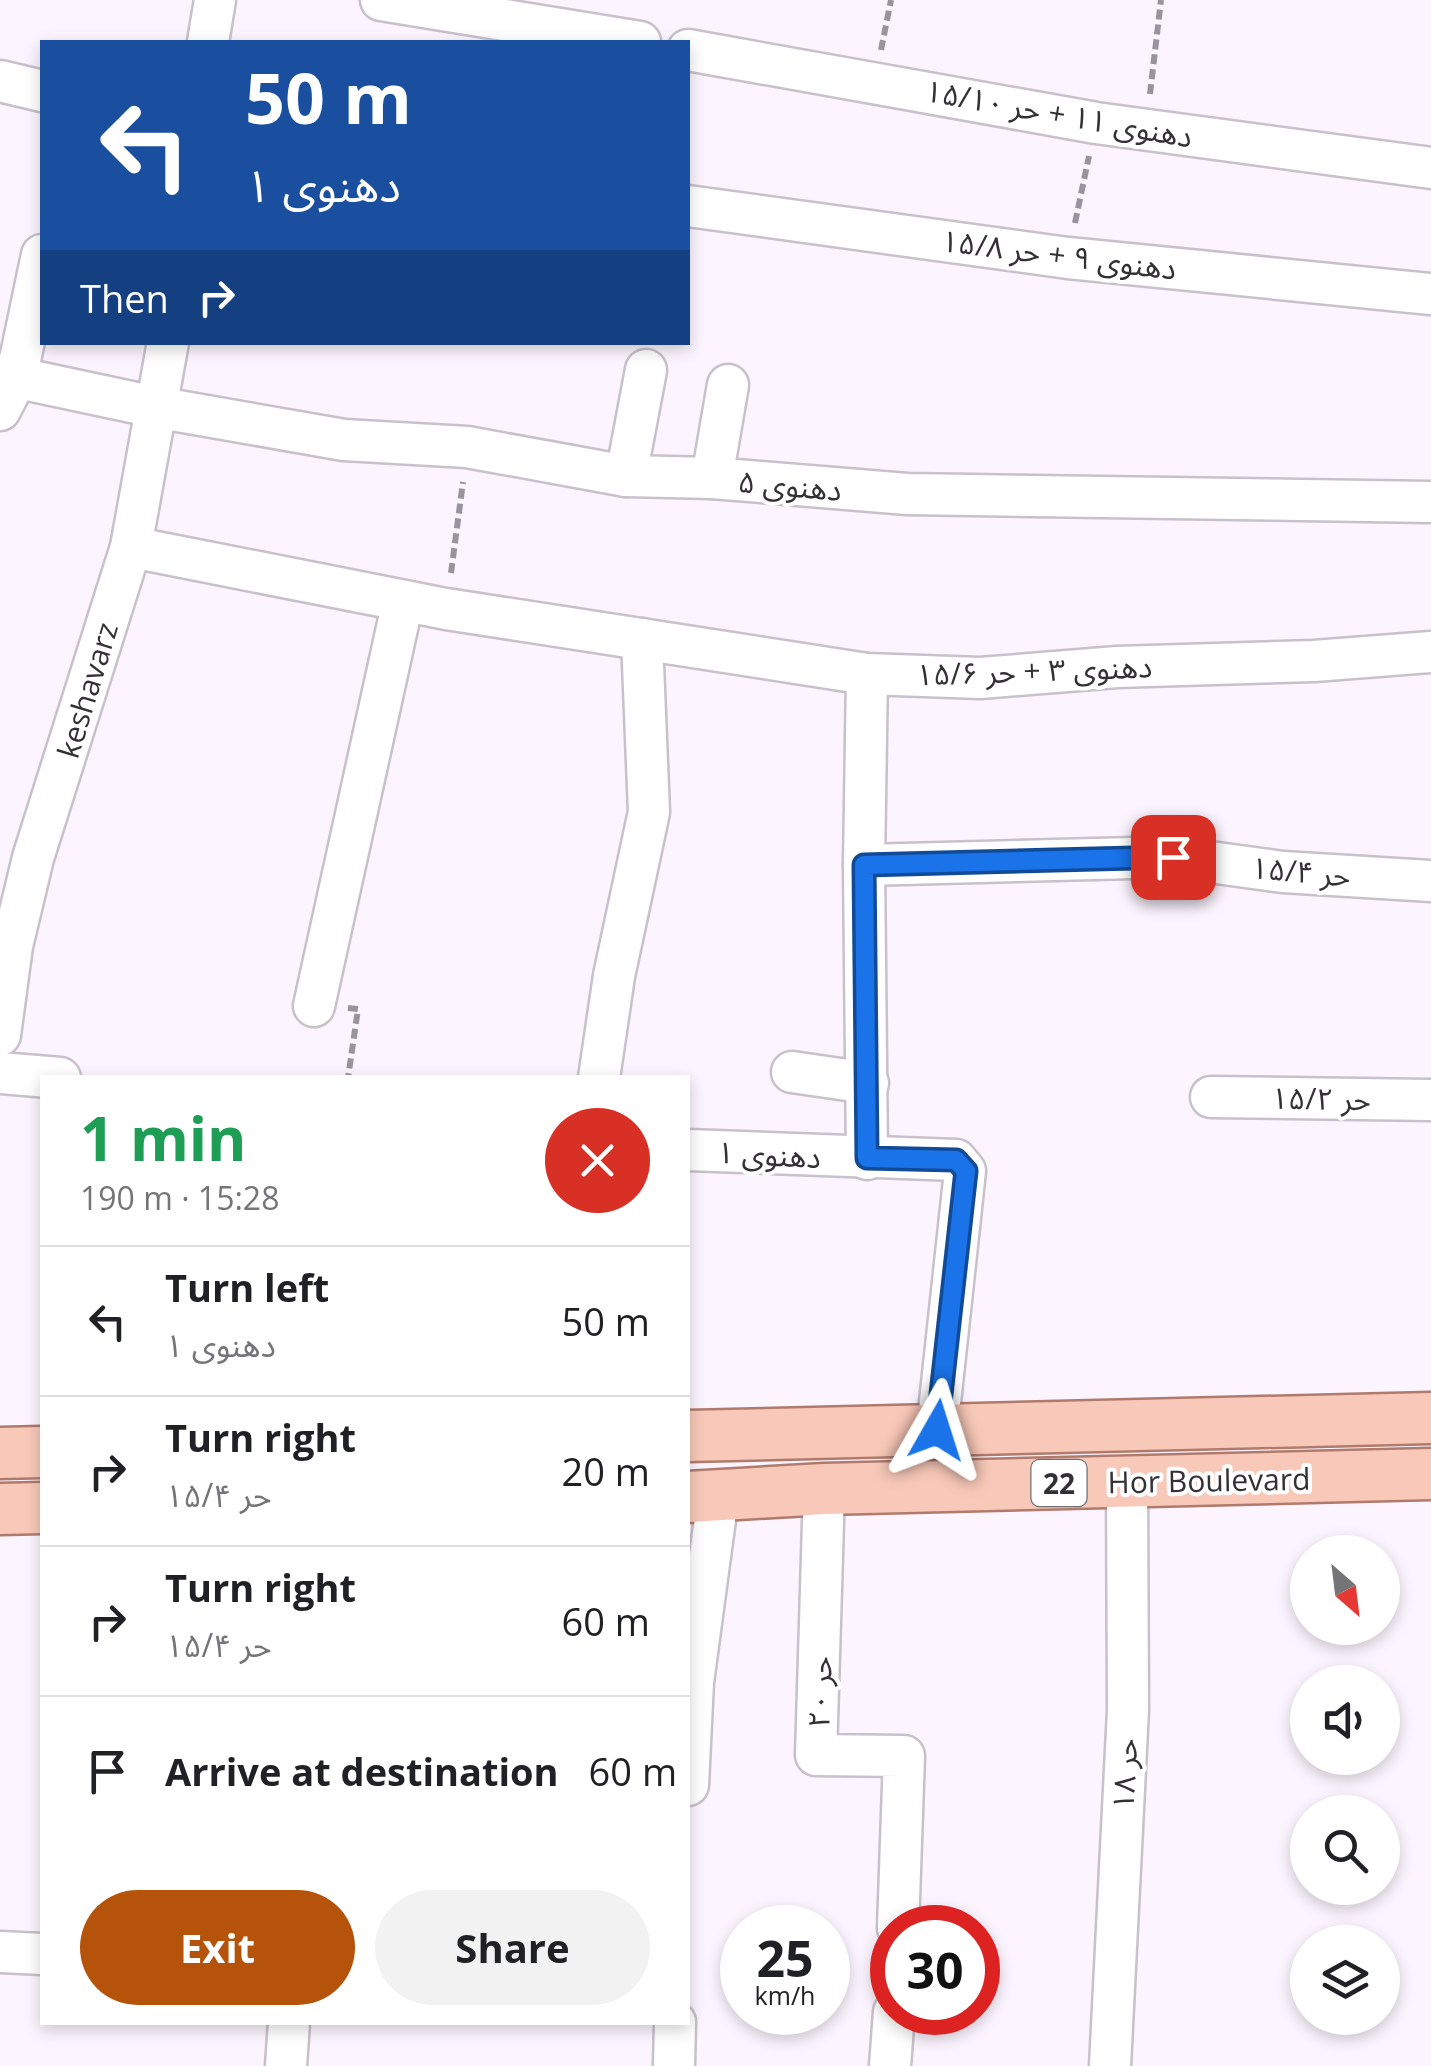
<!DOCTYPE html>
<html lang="en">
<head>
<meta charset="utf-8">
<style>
	:root { --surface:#fff; --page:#f2f2f2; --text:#202124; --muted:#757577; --line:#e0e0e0; --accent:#b45309 }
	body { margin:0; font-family:"Open Sans","Noto Sans Arabic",sans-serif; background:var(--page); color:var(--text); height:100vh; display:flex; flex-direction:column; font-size:38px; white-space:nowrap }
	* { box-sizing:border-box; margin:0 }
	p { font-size:32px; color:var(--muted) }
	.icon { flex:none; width:55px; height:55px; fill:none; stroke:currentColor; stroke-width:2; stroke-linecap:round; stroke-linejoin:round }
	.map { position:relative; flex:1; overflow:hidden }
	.panel { position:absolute; left:40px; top:1075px; width:650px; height:950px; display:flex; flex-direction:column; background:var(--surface); border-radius:0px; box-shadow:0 5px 15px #0003 }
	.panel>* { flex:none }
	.banner { position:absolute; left:40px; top:40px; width:650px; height:305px; border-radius:0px; box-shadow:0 5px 15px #0003; background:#1a4fa0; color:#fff; overflow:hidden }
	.needle { width:65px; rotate:152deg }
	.fabs { position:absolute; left:1290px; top:1535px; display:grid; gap:20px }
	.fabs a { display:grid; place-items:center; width:110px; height:110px; border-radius:50%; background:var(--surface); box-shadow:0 5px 15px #0003; font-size:50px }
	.speed { position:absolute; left:720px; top:1905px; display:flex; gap:20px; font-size:50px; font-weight:700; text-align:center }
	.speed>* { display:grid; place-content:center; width:130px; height:130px; border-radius:50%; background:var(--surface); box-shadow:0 5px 15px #0003; line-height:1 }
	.speed small { font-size:25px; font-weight:400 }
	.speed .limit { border:15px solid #d22; background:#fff; color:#111 }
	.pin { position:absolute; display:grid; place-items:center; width:85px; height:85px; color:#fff; margin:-42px; border-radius:20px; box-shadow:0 5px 15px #0006 }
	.me { position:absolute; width:110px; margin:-55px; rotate:6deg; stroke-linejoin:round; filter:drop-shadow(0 0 8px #0008) }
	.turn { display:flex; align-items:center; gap:35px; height:210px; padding:0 40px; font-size:45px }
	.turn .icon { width:130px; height:130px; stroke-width:2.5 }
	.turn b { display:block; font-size:70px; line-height:85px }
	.then { display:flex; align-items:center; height:95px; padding:0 40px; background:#0003; gap:20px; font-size:38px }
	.round { display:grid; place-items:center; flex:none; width:105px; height:105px; border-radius:52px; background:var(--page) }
	.summary { display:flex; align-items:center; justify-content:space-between; height:170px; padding:0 40px }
	h1 { font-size:60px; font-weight:700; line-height:75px; color:#1e9e55 }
	.primary-button { display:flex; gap:20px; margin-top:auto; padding:20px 40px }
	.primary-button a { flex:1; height:115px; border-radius:60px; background:var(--accent); color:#fff; font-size:40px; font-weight:700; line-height:115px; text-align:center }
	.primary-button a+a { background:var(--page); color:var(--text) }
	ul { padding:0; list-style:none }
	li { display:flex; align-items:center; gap:30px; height:150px; padding:0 40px; border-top:2px solid var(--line) }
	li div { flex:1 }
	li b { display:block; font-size:38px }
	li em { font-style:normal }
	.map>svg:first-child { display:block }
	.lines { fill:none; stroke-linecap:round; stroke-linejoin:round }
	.minor-casing { stroke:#c9c0cb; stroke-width:45 }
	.major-casing { stroke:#b07b6c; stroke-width:55 }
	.path { stroke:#99939b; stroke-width:6; stroke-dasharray:10 5; stroke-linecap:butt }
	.minor { stroke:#fff; stroke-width:40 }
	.major { stroke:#f8c8b8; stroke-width:50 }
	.route-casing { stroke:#114b97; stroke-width:25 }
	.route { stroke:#1a73e8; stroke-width:18 }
	.labels { text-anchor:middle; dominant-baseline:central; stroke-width:8; stroke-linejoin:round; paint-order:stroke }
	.shield { fill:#fff; stroke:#716f72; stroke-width:2.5 }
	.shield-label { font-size:28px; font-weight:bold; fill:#343135 }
	.street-label { font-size:30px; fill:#343135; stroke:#fff }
</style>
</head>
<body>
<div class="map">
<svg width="1431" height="2066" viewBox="0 0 1431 2066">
	<rect width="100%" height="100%" fill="#fcf4fe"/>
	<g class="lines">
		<defs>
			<g id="minor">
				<path d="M381,0L640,42"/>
				<path d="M208,42L215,0"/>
				<path d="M688,50L1096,123L1431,168"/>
				<path d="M0,81L42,91"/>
				<path d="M688,206L1068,258L1431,294"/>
				<path d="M0,374L155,407L344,440L467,447L626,476L712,478L907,494L1431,502"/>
				<path d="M0,410L16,379L42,255"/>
				<path d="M626,476L646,370"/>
				<path d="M712,478L728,385"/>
				<path d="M131,547L446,609L867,674L980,678L1117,667L1314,661L1431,652"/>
				<path d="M864,865L867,674"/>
				<path d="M314,1006L403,601"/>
				<path d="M0,1035L12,946L33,858L131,547L168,342"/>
				<path d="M792,1072L868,1083"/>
				<path d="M0,1073L60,1078"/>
				<path d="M599,1078L614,976L649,812L642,639"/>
				<path d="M1211,1097L1431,1100"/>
				<path d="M688,1150L956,1160L965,1171L937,1430"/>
				<path d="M867,1159L864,865L1173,857L1283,872L1431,881"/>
				<path d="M824,1489L816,1755L904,1756L898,1928"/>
				<path d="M688,1785L693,1682L718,1497"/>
				<path d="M0,1952L42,1954"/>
				<path d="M286,2066L289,2022"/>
				<path d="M674,2066L675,2022"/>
				<path d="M890,2066L894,2012"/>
				<path d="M1110,2066L1128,1710L1127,1482"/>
			</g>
			<g id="major">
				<path d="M688,1436L1431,1418"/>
				<path d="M0,1453L42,1452"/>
				<path d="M688,1497L824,1489L1431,1474"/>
				<path d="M0,1509L42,1508"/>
			</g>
		</defs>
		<use href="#minor" class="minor-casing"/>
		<use href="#major" class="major-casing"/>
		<g class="path">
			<path d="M881,50L891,0"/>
			<path d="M1150,94L1161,0"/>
			<path d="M1075,223L1089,156"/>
			<path d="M451,573L463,482"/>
			<path d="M348,1008L358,1009L348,1078"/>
		</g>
		<use href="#minor" class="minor"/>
		<use href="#major" class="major"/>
	</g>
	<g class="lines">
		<defs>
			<path id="route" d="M937,1430L966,1171L956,1160L867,1158L864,865L1173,857"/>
		</defs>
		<use href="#route" class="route-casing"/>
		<use href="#route" class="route"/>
	</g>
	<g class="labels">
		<rect class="shield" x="1031.5" y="1460" width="55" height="46" rx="8"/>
		<g class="shield-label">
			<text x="1059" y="1483">22</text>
		</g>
		<g class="street-label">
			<text transform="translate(1059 113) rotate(10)">دهنوی ۱۱ + حر ۱۵/۱۰</text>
			<text transform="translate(1059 254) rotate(7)">دهنوی ۹ + حر ۱۵/۸</text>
			<text transform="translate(790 485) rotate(5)">دهنوی ۵</text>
			<text transform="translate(1034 670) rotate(-2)">دهنوی ۳ + حر ۱۵/۶</text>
			<text transform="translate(87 690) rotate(-73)">keshavarz</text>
			<text transform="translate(1301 871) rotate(5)">حر ۱۵/۴</text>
			<text transform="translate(1321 1098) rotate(1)">حر ۱۵/۲</text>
			<text transform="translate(769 1154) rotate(3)">دهنوی ۱</text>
			<text transform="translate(1209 1480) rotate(-1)">Hor Boulevard</text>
			<text transform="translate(819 1692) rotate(-88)">حر ۲۰</text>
			<text transform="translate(1124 1774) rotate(-87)">حر ۱۸</text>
		</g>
	</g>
</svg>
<div class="fabs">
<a><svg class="needle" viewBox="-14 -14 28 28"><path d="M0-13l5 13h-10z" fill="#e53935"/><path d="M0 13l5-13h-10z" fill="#757577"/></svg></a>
<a><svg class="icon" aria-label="sound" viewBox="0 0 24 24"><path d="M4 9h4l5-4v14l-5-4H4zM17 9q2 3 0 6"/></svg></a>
<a><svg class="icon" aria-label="search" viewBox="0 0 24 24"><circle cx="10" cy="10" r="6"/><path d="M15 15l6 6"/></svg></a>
<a><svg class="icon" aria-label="layers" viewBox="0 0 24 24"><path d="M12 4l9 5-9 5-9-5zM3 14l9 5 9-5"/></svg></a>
</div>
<div class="speed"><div>25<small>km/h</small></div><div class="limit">30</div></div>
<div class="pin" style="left:1173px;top:857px;background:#d93025"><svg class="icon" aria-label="arrive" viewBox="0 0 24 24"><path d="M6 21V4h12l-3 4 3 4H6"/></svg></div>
<svg class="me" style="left:937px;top:1430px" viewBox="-20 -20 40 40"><path d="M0-17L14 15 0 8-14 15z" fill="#1a73e8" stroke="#fff" stroke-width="4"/></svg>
<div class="banner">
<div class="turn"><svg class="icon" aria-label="left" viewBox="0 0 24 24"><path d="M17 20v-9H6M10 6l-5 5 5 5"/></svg><div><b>50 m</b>دهنوی ۱</div></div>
<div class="then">Then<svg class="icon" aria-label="right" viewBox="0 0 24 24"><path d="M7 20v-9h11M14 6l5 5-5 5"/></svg></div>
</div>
<section class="panel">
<div class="summary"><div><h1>1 min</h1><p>190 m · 15:28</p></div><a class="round" style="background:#d93025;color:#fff"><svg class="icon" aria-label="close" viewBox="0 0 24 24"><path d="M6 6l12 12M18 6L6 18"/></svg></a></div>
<ul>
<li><svg class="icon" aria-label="left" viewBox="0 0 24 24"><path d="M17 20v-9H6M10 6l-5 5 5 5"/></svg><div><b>Turn left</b><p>دهنوی ۱</p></div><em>50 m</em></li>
<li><svg class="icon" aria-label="right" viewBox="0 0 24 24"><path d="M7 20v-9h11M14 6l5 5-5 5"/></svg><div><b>Turn right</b><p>حر ۱۵/۴</p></div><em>20 m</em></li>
<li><svg class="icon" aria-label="right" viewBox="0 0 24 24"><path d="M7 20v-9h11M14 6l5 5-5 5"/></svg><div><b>Turn right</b><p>حر ۱۵/۴</p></div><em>60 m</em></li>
<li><svg class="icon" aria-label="arrive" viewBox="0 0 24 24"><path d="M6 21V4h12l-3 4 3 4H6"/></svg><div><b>Arrive at destination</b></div><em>60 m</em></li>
</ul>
<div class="primary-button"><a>Exit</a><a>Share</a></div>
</section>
</div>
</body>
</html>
